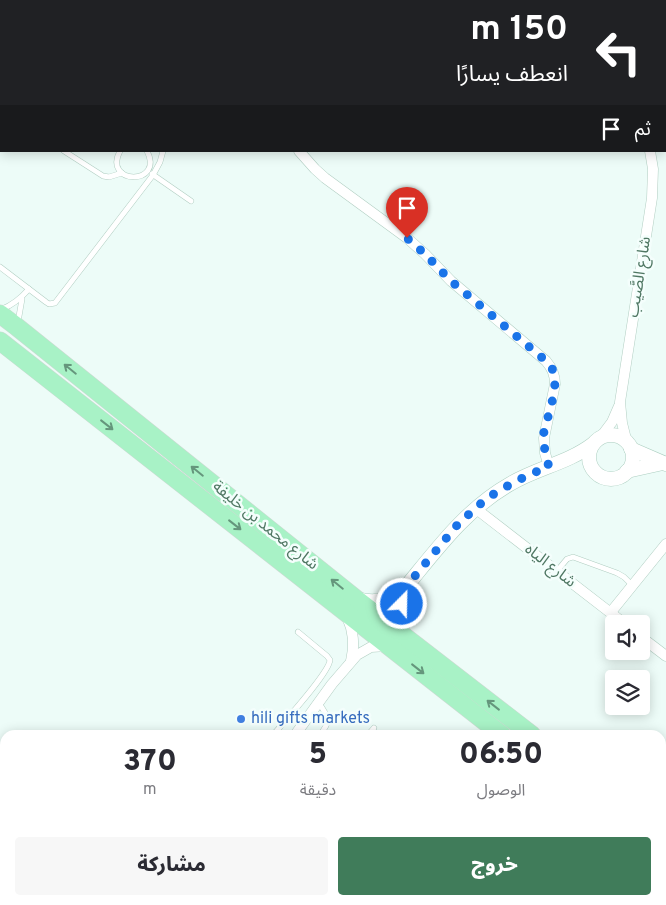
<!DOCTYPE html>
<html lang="ar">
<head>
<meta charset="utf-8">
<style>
	:root { --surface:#fff; --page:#f7f7f7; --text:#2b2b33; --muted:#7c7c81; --accent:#407c5a }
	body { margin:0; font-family:Overpass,"Noto Sans Arabic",sans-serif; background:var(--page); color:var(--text); direction:rtl; height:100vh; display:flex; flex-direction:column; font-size:19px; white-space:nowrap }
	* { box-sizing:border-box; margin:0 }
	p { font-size:16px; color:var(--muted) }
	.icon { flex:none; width:28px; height:28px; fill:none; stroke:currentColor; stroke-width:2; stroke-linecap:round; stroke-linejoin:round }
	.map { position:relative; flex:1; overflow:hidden; direction:ltr }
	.details { position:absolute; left:0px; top:730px; width:666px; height:175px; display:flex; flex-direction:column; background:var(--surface); border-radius:15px 15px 0 0; box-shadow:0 2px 12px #0003; direction:rtl }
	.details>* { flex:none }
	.banner { position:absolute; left:0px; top:0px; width:666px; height:152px; box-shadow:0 2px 12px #0003; direction:rtl; background:#202124; color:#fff; overflow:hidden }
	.fabs { position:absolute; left:605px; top:615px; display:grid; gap:10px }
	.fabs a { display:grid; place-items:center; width:45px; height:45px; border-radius:5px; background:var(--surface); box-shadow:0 2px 12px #0003; font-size:25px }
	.pin { position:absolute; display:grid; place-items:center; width:42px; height:42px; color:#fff; margin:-51px -21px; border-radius:50% 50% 50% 0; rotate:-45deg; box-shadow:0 0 5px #0007 }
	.pin .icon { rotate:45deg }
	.me { position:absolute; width:55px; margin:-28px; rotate:23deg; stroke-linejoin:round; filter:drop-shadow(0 0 4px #0008) }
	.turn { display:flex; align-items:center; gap:18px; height:105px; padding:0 15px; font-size:22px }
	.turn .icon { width:65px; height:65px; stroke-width:2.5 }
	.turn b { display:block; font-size:35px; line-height:42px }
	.then { display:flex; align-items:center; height:48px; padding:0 15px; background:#0003; gap:10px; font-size:19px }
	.eta { display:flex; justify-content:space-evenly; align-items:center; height:85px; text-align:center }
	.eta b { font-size:30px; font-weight:800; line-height:35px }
	.button { display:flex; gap:10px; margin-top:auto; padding:10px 15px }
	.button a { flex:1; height:58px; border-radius:5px; background:var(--accent); color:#fff; font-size:20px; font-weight:800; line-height:58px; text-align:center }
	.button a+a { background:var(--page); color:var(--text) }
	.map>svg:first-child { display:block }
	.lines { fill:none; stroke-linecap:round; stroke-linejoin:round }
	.lane-casing { stroke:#b1cec2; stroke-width:6 }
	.street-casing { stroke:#b1cec2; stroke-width:11 }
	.secondary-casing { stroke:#adcfc1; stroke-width:15 }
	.highway-casing { stroke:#ced9d3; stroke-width:19 }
	.lane { stroke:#fff; stroke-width:5 }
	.street { stroke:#fff; stroke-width:10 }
	.secondary { stroke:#fff; stroke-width:14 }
	.highway { stroke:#a8f2c6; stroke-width:18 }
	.oneway { stroke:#65967c }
	.route { stroke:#1a73e8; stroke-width:9; stroke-dasharray:0 16.2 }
	.shop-dot { fill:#3f7fe0; stroke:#f4fefc; stroke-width:2 }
	.labels { text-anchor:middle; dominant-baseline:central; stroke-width:5; stroke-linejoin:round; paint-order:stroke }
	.street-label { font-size:16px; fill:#4f7763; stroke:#f4fefc }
	.shop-label { font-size:16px; fill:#366cbe; stroke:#f4fefc; text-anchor:start }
</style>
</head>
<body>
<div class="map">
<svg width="666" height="905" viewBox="0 0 666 905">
	<rect width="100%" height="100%" fill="#edfcf8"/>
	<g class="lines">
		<defs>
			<g id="lane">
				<path d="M64,151L103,176L109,177L122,173"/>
				<path d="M120,151C102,185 165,186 147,151"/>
				<path d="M152,174L191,201"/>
				<path d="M0,267L46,302L49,304L55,303L153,175L160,162L163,151"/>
				<path d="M2,309C13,305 21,298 29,289"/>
				<path d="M18,322L22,299"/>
				<path d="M557,571L567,559L573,557L617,573L624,577L632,585"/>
				<path d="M319,703C329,719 332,719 320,735"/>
				<path d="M273,735C284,722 329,673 330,660L327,656L298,632"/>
				<path d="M368,735L374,728"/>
				<path d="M199,905V900"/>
				<path d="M234,905L235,900"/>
				<path d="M340,905V900"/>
			</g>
			<g id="street">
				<path d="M450,0L451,1"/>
				<path d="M468,0V1"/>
				<path d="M0,1L1,2"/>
				<path d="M551,1L555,0"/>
				<path d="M665,138H666"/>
				<path d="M299,151L315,169L325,178L407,238L425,254L451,281L546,361C552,368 555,374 555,384L544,438L545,453L549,467"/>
				<path d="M600,438L612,422L619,406"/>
				<path d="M627,443L622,423L620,402L652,198L653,169L650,151"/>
				<path d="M475,508L625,624"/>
				<path d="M611,612L666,544"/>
				<path d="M347,617C354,632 355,645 351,661"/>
				<path d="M641,637L666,656"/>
				<path d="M295,735L332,684L357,655L371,647L387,646"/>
				<path d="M661,795L666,799"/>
				<path d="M218,905L219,900"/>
			</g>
			<g id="secondary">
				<circle cx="611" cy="457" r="22"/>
				<path d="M631,449L666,464"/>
				<path d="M627,471L663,463"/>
				<path d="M357,599C375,604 391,601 405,588C437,549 466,509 510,484C537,468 568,463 593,444"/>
				<path d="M403,635L401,612L405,588"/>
			</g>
			<g id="highway">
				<path d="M0,314L17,327L356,599L532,735"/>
				<path d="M0,341L502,735"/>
				<path d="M661,836L666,840"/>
				<path d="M661,859L666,862"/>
			</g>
		</defs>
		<use href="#lane" class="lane-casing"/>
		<use href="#street" class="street-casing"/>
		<use href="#secondary" class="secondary-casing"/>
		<use href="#highway" class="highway-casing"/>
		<use href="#lane" class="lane"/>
		<use href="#street" class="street"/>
		<use href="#secondary" class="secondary"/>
		<use href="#highway" class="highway"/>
	</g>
	<defs><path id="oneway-shaft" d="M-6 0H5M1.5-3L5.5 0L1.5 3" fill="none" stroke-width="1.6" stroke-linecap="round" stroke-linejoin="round" transform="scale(1.25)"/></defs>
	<g class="oneway">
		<use href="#oneway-shaft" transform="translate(70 369) rotate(-141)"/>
		<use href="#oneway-shaft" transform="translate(107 425) rotate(38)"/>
		<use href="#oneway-shaft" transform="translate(197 471) rotate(-141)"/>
		<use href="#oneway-shaft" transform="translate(235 525) rotate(38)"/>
		<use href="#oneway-shaft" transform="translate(337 584) rotate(-141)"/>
		<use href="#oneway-shaft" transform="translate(418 669) rotate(38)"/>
		<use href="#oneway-shaft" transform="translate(493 705) rotate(-142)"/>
	</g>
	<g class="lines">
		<path class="route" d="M402,604L405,588L458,524L486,499L500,490L530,474L549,467C545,454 543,443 544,430C548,417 558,387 554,374C553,369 550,365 546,361L451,281L425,254L407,238"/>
	</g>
	<circle class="shop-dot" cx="241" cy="719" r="5"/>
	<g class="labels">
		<g class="street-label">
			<text transform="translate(640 277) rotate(-81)">شارع الصَّيب</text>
			<text transform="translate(265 526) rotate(39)">شارع محمد بن خليفة</text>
			<text transform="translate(550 566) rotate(38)">شارع الياه</text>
		</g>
		<g class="shop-label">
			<text x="251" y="719">hili gifts markets</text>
		</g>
	</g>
</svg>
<div class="fabs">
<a><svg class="icon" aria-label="sound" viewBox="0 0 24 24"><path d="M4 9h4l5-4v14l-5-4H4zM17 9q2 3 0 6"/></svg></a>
<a><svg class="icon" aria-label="layers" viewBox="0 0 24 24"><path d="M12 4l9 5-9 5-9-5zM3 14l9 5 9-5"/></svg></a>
</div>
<div class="pin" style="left:407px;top:238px;background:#d93025"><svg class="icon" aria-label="arrive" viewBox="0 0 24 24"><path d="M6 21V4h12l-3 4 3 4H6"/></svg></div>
<svg class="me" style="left:402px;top:604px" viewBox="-20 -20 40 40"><circle r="17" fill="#1a73e8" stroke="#fff" stroke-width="3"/><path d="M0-11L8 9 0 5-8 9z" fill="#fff"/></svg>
<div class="banner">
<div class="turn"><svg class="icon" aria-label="left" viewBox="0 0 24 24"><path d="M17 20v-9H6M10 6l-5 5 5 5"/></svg><div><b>150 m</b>انعطف يسارًا</div></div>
<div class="then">ثم<svg class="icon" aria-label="arrive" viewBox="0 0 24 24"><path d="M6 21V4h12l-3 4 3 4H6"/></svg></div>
</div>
<section class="details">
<div class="eta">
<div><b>06:50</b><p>الوصول</p></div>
<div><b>5</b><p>دقيقة</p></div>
<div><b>370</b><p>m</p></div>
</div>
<div class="button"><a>خروج</a><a>مشاركة</a></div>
</section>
</div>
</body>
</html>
